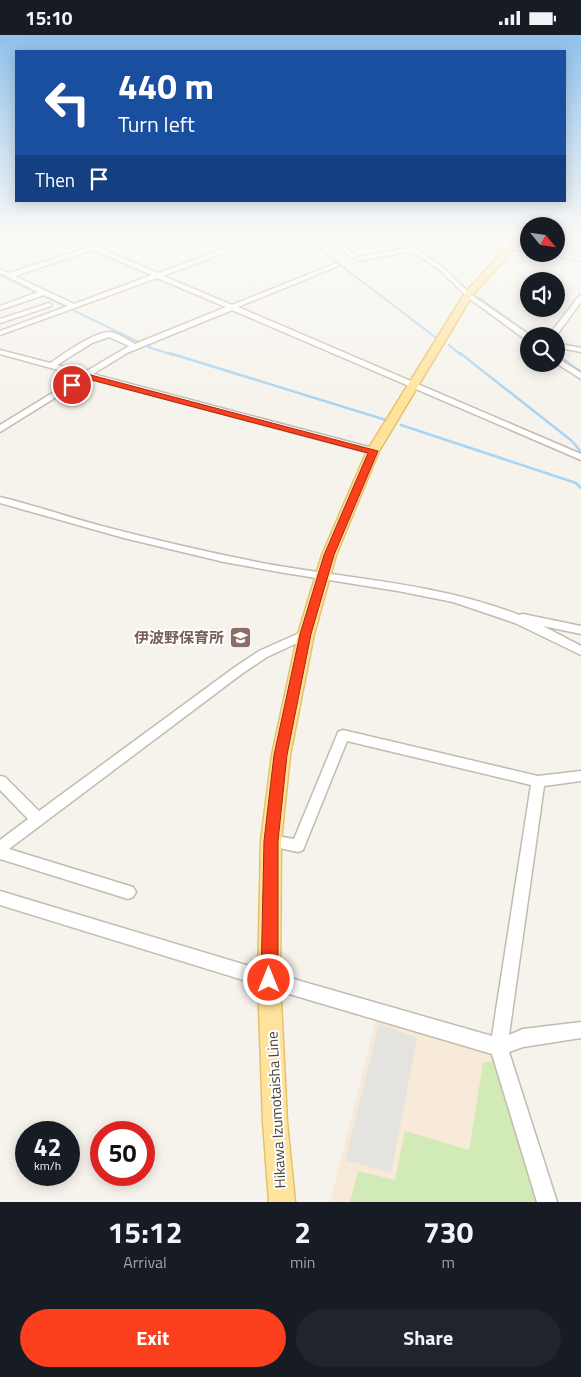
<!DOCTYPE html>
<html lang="en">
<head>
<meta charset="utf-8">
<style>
	:root { --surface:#171b24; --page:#20242c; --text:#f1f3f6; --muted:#9ea1a6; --accent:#fc3f1d }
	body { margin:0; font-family:"Titillium Web","Noto Sans JP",sans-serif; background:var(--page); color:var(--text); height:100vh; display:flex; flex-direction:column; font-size:19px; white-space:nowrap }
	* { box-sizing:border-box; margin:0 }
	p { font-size:16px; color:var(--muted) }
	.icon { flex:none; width:28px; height:28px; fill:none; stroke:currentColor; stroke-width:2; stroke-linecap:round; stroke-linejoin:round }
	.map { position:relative; height:1167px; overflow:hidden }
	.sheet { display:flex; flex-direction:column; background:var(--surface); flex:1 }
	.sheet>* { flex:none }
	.guide { position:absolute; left:15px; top:15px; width:551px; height:152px; border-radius:0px; box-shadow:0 2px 12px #0003; background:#1a4fa0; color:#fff; overflow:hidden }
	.needle { width:32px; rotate:119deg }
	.tools { position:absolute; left:520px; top:182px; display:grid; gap:10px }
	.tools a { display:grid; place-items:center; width:45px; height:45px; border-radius:50%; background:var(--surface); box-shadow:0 2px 12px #0003; font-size:25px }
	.speed { position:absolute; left:15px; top:1086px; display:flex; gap:10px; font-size:25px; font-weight:700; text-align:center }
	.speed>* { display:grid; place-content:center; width:65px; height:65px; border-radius:50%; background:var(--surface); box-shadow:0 2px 12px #0003; line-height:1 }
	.speed small { font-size:12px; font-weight:400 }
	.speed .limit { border:8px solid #d22; background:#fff; color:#111 }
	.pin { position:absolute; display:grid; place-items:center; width:42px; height:42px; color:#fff; margin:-21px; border:2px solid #fff; border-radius:50%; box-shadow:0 1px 5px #0007 }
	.me { position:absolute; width:55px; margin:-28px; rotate:0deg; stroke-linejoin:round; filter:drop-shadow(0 0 4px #0008) }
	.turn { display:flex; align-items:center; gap:18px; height:105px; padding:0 20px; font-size:22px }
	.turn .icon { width:65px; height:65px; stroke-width:2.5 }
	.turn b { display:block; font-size:35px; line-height:42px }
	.then { display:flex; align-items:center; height:48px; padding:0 20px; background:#0003; gap:10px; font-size:19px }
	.eta { display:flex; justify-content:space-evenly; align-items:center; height:85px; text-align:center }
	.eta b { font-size:30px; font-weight:700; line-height:35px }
	.cta { display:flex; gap:10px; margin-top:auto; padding:10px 20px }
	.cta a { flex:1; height:58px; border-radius:30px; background:var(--accent); color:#fff; font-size:20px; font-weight:700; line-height:58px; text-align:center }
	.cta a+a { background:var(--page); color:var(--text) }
	.status { display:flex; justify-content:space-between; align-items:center; height:35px; padding:0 25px; background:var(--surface); direction:ltr }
	.status svg { height:14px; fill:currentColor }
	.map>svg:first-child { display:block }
	.commercial { fill:#f7ead8 }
	.green { fill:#d2eab5 }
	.parking { fill:#e5e3e0 }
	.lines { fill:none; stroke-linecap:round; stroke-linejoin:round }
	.stream-far1 { stroke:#a9d4f2; stroke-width:2 }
	.stream { stroke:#a9d4f2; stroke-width:2.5 }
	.minor-casing { stroke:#c2bbae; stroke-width:3 }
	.major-casing { stroke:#e6c16a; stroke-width:3 }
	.minor { fill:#fff; fill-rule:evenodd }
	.major { fill:#ffe39c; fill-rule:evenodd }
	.route { fill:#fc3f1d; stroke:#a42913 }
	.labels { text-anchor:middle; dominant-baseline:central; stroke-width:4; stroke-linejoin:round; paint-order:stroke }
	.education-label { font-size:15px; font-weight:bold; fill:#785e54; stroke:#fff; text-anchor:end }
	.street-label { font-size:15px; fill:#4b4439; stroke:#fff }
</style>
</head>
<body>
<div class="status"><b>15:10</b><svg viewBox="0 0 49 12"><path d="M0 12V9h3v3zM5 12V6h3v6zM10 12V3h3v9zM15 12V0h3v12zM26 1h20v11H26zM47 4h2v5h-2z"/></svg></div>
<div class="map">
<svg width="581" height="1167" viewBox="0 0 581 1167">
	<rect width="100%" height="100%" fill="#f6f3ec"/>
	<path class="commercial" d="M376,984L499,1016L546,1167H330Z"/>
	<path class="green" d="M499,1024L541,1167H350L358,1136L395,1145L405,1096L469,1115L483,1028Z"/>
	<path class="parking" d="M379,989L417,1003L391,1138L345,1125Z"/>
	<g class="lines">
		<g class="stream-far1">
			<path d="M306,204L435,302"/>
			<path d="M394,204L438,234"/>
			<path d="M0,240L151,313L173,320"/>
			<path d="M478,262L532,301"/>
			<path d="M449,310L461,320"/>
		</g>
		<g class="stream">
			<path d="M169,318L386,385"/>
			<path d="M460,318L572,406L581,417"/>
			<path d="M556,319L581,337"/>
			<path d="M401,390L576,448L581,453"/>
		</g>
		<defs>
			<g id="minor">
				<path d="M69,204H78L93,211L114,204H124L99,213L158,238L252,204H261L163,241L232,270L334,229H338V231L238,272L581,419V425L232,275L127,318L93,339L376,414V418H370L87,343L0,397V390L80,341L0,319V315L50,328C62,320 95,296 110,297C118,298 128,305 135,309L226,272L157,243L0,300V296L68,271L44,260L0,275V271L38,257L0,238V234L9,238L87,213ZM93,215L152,240L74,269L15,241ZM109,302L129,311L85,337L57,330L92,308Z"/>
				<path d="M320,204L336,206L359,222L407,213L395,204H402L444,233L470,259L531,301H529V305H526L466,261L440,235L412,216L358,226L332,208Z"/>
				<path d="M358,204H377L374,206Z"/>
				<path d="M459,204H473L529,213V217Z"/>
				<path d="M556,218L581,222V226L548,219Z"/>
				<path d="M581,260V267L556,301H548L579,261Z"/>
				<path d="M49,268L51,269V271L0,288V284Z"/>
				<path d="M556,308L581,313V317L556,312Z"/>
				<path d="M556,322L581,338V344L556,328Z"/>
				<path d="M0,462C33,470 65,481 98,490C150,504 203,516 257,527C344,544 435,547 519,580L523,579L581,591V599L543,591L581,611V620L515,588L453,567L398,556L285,538L224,527L124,503L0,468Z"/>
				<path d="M306,595L310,596L312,599L310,602L267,622L243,638L9,814L133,852L136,857L133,862L128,864L0,824V805L28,784L0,755V741L5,742L39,776L235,632L259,616Z"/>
				<path d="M343,695L538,741L581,736V746L544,751L509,1000L523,994L581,987V1003L523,1012L509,1017L557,1167H537L492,1019L269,953L0,870V856L269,937L492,1001L531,750L347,706L303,815L298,817L266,810L264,806L266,802L271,800L294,804L337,700L338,697Z"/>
			</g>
			<path id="major" d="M514,204H523L472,261L379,416L336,520L314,599L290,720L281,806L280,945L287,1087L295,1167H269L263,1087L258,945L261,806L272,720L298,599L322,520L367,416L465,258Z"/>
		</defs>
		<use href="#minor" class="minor-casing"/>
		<use href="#major" class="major-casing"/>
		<use href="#minor" class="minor"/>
		<use href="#major" class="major"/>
	</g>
	<linearGradient id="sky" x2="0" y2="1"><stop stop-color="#8fc1ec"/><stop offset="0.55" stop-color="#fbfaf6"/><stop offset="1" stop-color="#fbfaf6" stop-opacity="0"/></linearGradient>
	<rect width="581" height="368" fill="url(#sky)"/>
	<path class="route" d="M87,339L378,416L334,520L311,599L287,720L278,806V945L275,951L269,953L264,951L261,945L264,806L274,720L300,599L324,520L368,418L88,344L75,351L68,350Z"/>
	<defs>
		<symbol id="school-square" viewBox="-11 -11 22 22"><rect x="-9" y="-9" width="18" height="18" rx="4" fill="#8d6e63" stroke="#fff"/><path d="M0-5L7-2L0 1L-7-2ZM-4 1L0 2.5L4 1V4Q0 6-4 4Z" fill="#fff"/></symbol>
	</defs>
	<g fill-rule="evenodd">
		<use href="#school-square" x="228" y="590" width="25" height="25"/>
	</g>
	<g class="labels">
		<g class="education-label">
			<text x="224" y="602">伊波野保育所</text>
		</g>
		<g class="street-label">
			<text transform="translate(276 1075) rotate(-93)">Hikawa Izumotaisha Line</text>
		</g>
	</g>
</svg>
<div class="tools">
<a><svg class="needle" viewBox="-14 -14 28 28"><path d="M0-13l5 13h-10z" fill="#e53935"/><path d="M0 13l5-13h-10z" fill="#9ea1a6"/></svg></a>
<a><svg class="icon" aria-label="sound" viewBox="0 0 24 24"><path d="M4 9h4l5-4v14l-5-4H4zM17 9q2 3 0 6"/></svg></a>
<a><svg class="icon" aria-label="search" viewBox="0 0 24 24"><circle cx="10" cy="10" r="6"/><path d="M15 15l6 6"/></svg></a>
</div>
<div class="speed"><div>42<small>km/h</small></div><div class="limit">50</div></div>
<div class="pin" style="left:72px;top:350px;background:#d93025"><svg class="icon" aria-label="arrive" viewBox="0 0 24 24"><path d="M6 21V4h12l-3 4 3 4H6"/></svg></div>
<svg class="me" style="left:269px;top:945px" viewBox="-20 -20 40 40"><circle r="17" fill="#fc3f1d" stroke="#fff" stroke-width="3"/><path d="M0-11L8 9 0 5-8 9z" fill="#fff"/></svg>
<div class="guide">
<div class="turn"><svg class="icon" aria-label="left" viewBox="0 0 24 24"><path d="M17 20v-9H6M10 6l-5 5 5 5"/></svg><div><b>440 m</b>Turn left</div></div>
<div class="then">Then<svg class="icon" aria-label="arrive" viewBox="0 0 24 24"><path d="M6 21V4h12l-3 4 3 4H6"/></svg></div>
</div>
</div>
<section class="sheet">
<div class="eta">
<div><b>15:12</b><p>Arrival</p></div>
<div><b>2</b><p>min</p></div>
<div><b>730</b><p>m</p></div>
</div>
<div class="cta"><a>Exit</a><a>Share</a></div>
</section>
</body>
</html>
